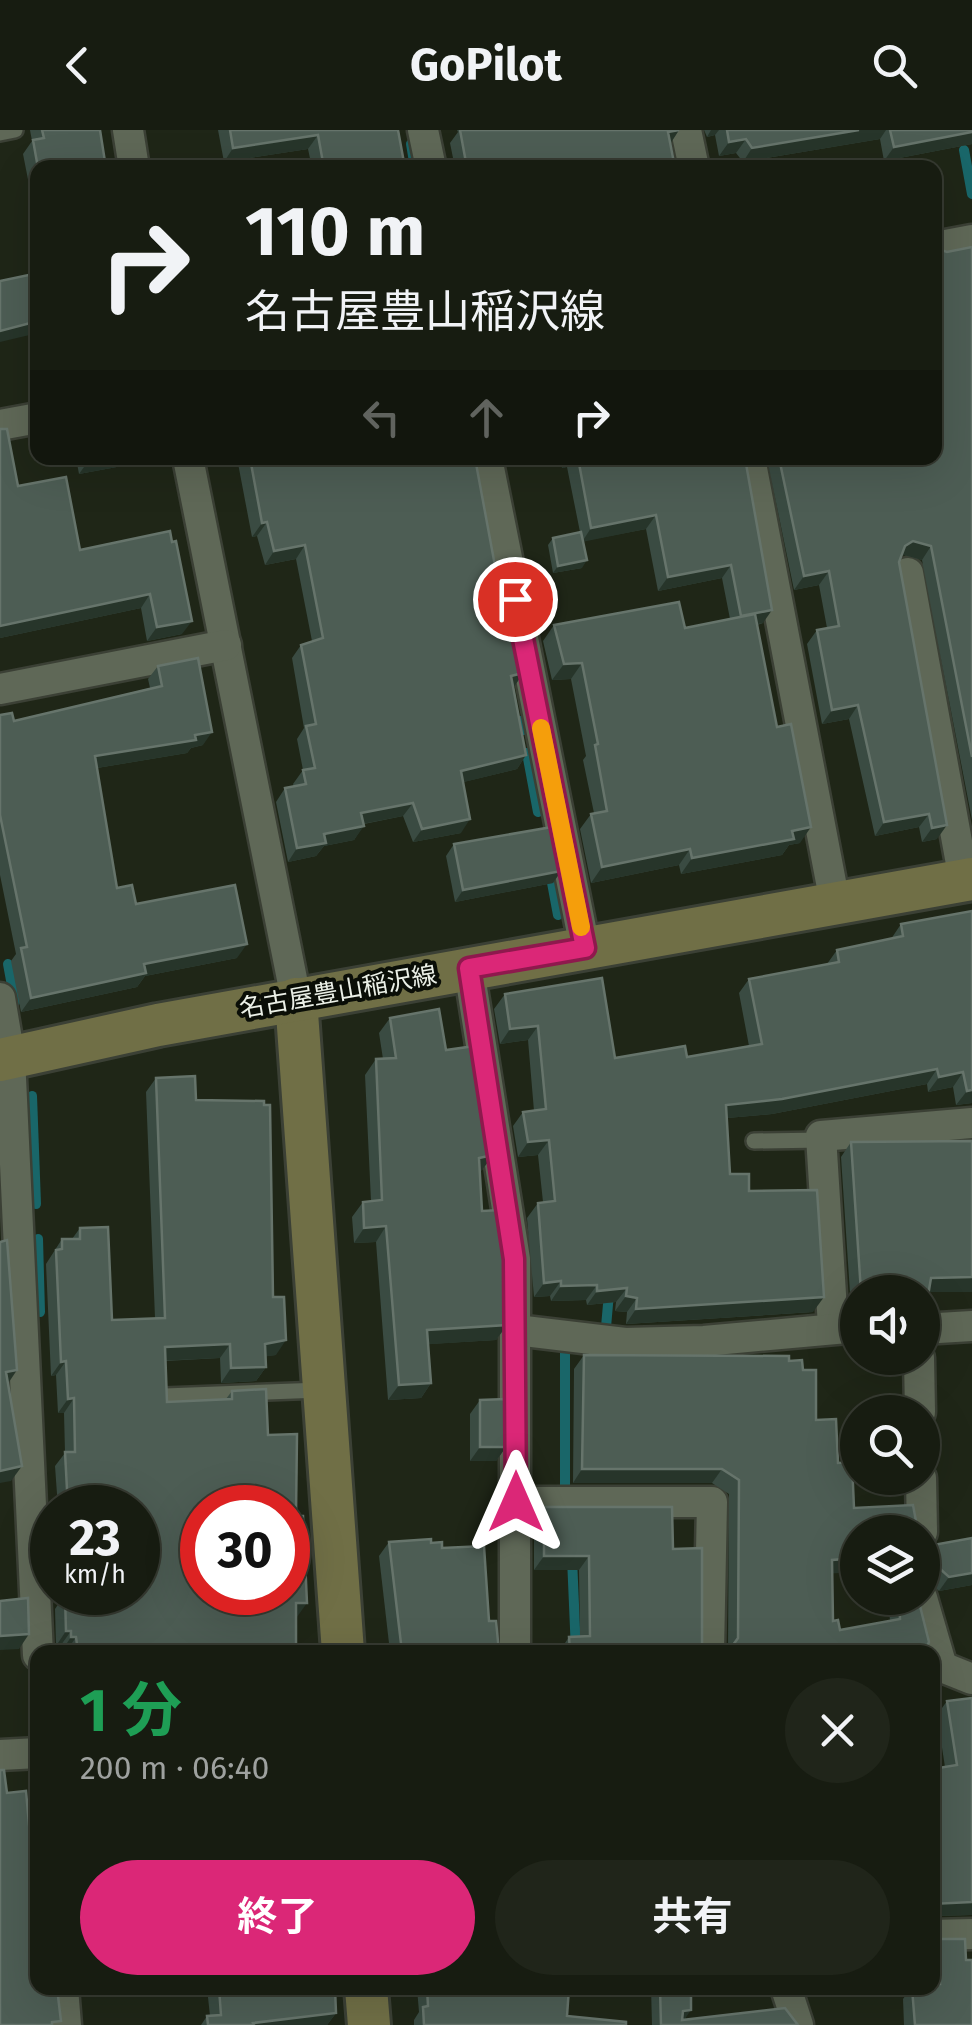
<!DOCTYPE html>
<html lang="ja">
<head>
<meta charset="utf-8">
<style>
	:root { --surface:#171c11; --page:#20251a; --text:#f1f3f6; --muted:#9ea19f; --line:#363a31; --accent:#db2777 }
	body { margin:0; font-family:"Fira Sans","Noto Sans JP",sans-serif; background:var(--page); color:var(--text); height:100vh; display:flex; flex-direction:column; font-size:38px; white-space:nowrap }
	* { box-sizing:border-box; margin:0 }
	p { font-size:32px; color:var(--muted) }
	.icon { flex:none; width:55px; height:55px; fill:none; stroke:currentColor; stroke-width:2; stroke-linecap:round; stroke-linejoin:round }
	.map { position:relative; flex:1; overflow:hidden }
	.details { position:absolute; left:30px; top:1515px; width:910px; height:350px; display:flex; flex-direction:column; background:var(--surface); border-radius:20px; box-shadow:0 10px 40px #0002,0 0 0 2px var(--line) }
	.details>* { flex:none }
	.hud { position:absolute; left:30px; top:30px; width:912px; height:305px; border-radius:20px; box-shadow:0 10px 40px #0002,0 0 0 2px var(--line); background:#171c11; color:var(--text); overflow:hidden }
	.controls { position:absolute; left:840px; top:1145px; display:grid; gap:20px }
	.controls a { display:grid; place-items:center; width:100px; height:100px; border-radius:50%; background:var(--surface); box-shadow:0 10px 40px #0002,0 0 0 2px var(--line); font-size:50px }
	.speed { position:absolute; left:30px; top:1355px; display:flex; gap:20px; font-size:50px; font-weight:700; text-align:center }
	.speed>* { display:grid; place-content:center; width:130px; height:130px; border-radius:50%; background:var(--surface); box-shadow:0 10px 40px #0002,0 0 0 2px var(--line); line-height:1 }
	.speed small { font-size:25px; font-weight:400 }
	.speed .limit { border:15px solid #d22; background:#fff; color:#111 }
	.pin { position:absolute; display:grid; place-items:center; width:85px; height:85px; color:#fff; margin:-42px; border:5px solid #fff; border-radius:50%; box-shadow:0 2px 10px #0007 }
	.me { position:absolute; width:110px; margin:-55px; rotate:0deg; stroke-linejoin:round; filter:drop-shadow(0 0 8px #0008) }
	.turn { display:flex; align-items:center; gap:35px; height:210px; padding:0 50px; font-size:45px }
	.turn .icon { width:130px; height:130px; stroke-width:2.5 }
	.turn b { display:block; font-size:70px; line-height:85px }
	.lanes { display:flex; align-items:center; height:95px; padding:0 50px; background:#0003; justify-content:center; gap:50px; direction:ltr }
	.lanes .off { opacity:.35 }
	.round { display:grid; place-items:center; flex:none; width:105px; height:105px; border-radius:52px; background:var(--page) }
	.headline { display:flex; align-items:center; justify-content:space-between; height:170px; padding:0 50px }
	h1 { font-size:60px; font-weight:700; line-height:75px; color:#1e9e55 }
	.primary-button { display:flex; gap:20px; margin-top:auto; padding:20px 50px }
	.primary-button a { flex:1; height:115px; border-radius:60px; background:var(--accent); color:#fff; font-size:40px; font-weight:700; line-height:115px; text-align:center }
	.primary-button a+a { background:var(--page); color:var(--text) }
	header { display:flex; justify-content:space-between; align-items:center; height:130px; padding:0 50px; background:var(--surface); font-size:45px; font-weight:700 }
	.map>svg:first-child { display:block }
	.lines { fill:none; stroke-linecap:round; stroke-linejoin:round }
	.stream { stroke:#196669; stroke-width:10 }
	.lane-casing { stroke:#3b4035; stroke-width:20 }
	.street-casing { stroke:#3b4035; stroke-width:35 }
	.secondary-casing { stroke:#3b4035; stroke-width:48 }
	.lane { stroke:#5f6857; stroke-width:15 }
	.street { stroke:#5f6857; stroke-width:30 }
	.secondary { stroke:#706f46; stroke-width:42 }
	.wall { fill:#3a4b42 }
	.shaded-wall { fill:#27352a }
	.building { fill:#4d5d54; stroke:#66746b; stroke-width:2.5; fill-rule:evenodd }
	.route-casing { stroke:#8e194d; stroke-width:25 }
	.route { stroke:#db2777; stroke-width:18 }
	.slow { stroke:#f59e0b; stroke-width:18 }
	.labels { text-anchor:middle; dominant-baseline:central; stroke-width:8; stroke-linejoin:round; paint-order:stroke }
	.street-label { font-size:25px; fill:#ebf0e7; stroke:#0a0e07 }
</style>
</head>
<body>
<header><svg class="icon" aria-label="back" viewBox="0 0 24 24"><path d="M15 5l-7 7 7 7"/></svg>GoPilot<svg class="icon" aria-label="search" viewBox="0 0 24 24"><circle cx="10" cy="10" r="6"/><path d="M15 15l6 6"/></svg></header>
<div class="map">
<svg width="972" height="1895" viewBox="0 0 972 1895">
	<rect width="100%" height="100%" fill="#1f2617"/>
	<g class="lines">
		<g class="stream">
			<path d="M411,14L415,38"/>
			<path d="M964,20L972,64"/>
			<path d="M521,591L523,600"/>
			<path d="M527,623L538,682"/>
			<path d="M550,742L558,785"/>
			<path d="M8,834L15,872"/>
			<path d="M32,966L36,1074"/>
			<path d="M38,1109L40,1182"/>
			<path d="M606,1197L609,1163"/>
			<path d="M565,1219V1363"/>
			<path d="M572,1428L576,1522"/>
		</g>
		<defs>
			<g id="lane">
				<path d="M0,3L15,0"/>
				<path d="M754,1011L822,1010"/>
				<path d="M165,1266L321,1260"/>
			</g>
			<g id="street">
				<path d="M128,0L134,38"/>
				<path d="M423,0L431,38"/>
				<path d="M686,0L694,38"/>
				<path d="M935,117L972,110"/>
				<path d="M0,295L38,288"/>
				<path d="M188,328L296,869"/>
				<path d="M487,328L585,818"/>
				<path d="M750,328L835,773"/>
				<path d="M908,443L964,750"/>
				<path d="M0,559L226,515"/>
				<path d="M469,839L515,1129V1522"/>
				<path d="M0,868L10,927L38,1525"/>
				<path d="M833,1196L821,1006L972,993"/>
				<path d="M922,1199L972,1196"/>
				<path d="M516,1200L625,1213L704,1211L858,1197"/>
				<path d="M919,1228L920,1282"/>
				<path d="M921,1348L922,1402"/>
				<path d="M515,1372H712L709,1522"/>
				<path d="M922,1468L942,1537"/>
				<path d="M932,1540L942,1537L972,1549"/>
				<path d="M0,1625L38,1623"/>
				<path d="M932,1805L972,1804"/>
				<path d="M63,1858L66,1895"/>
				<path d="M786,1858L798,1895"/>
			</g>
			<g id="secondary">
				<path d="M296,869L343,1522"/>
				<path d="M0,930L158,895L972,749"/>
				<path d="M366,1858L369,1895"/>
			</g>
		</defs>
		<use href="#lane" class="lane-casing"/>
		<use href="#street" class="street-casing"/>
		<use href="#secondary" class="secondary-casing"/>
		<use href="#lane" class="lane"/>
		<use href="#street" class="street"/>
		<use href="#secondary" class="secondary"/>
	</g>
	<g class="wall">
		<path d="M30,0H100L38,38V75H33L23,24L32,11Z"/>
		<path d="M218,0H398L405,38H312L308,19L224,32Z"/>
		<path d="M457,0H679L670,14L675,38H455L450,13L458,2Z"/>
		<path d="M704,0H972V14L884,31L880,9L743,32L736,23L719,26L715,5L707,7Z"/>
		<path d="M972,117V690L922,430L904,425L901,426L899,432L937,709L922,712L919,697L875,706L849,589L822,594L807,514L817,500L827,498L819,455L794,460L767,328H935L947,122Z"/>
		<path d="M76,328H152L149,331L79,344Z"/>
		<path d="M237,328H475L508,506L523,543L514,557L526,625L517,639L463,652L461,703L413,712L403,686L364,694L354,710L324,716L316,726L288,732L276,672L285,658L294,657L293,654L303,640L297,609L304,598L292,528L301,515L312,511L296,429L265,435L257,406L252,407Z"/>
		<path d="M560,328H745L763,493L757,495L800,713L789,715L782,725L681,744L679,735L591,753L580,699L591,684L594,683L583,630L586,626L571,549L552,550L543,511L554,495L685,498L730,489L722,448L658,461L646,399L583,411L582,438L553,443L548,415L553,408L580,402L567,337L562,338Z"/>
		<path d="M18,356L80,420L170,401L182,504L147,511L141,478L0,508Z"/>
		<path d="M158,536L203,615L191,618L187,623L97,638L117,758L136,774L237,828L145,846L137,857L21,882L11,831L16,824L0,745V585L14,591L150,558L148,549Z"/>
		<path d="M454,714L561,741L553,753L455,772L446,726Z"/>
		<path d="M972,781V973L956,975L953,957L928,962L927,954L772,984L727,988L730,1044L749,1061L813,1182L626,1194L627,1182L615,1181L616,1172L587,1175L586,1170L551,1171L550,1166L534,1167L527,1088L538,1073L543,1072L538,1025L518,1027L513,996L523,982L534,981L528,910L500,914L494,879L505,864L615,928L687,927L749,916L739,863L749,849L827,834L837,820L891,809L901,794Z"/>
		<path d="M390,888L446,920L493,1025L482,1040L480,1041L482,1081L507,1195L496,1210L428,1214L431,1253L421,1268L388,1270L376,1112L354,1113L352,1087L363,1072L371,1071L365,945L376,929H383L379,903Z"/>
		<path d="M156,948L196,970L273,1167L276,1225L265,1226L266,1237L256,1251L221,1253L220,1228L165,1231L167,1272L226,1269L232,1261L268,1305L297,1487L296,1522H61V1515L56,1516L55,1479L61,1470V1462H138V1378H58L55,1336L65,1323L64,1283H58L56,1245L51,1246L46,1134L62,1109H72L80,1098L112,1190L155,1188L146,962Z"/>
		<path d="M851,1012L972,1162H929L928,1166L922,1174V1162H858V1178H851L841,1027Z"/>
		<path d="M584,1225L789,1231L803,1240L816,1290L838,1333L858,1442L832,1443L833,1491L840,1500L890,1491L888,1468H918L929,1512L728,1522L729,1364L712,1353H573L574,1239Z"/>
		<path d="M480,1270L506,1317L496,1331H470V1284Z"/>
		<path d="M544,1377L673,1419L702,1516L559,1522L569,1507H580L579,1440H534V1391Z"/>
		<path d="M389,1412L431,1413L442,1418L489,1491L499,1522H390L379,1426Z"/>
		<path d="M922,1417L972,1455L939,1461L927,1450H922Z"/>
		<path d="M972,1568V1785L932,1786L945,1637L937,1585L947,1571Z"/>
		<path d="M937,1809L966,1830L972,1895H904L903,1869L911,1858H932V1816Z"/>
		<path d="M207,1858H335L336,1883L327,1895H201L207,1886H210Z"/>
		<path d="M417,1858H569L567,1886L626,1895H414V1890L419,1882Z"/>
		<path d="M651,1858H691L685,1890L798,1895H652Z"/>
	</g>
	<g class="shaded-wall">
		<path d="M679,0L670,14L668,2Z"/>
		<path d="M711,0H719L715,5L707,7Z"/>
		<path d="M859,0H886L880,9L743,32L752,18Z"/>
		<path d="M972,2V14L884,31L894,17Z"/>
		<path d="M318,5L308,19L224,32L233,18Z"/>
		<path d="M746,9L736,23L719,26L729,12Z"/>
		<path d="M38,191V203L0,212V201Z"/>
		<path d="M104,328H152L149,331L79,344L89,330Z"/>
		<path d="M569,328H573L567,337L562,338Z"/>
		<path d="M656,385L646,399L582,412L591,398Z"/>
		<path d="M267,392L257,406L252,407L262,393Z"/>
		<path d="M913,411L931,416L922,430L904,425L895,429L905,416Z"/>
		<path d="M305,415L296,429L265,435L274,421Z"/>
		<path d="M587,430L582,438L553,443L558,436Z"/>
		<path d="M731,435L722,448L658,461L668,447Z"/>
		<path d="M829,441L819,455L794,460L804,446Z"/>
		<path d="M150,464L141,478L0,508V496Z"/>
		<path d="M772,480L763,493L732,499L741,486Z"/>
		<path d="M192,491L182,504L147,511L157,497Z"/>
		<path d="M582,533L571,549L552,550L564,534Z"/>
		<path d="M523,543L514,557L511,546Z"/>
		<path d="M858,575L849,589L822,594L832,580Z"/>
		<path d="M212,602L203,615L191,618L187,623L85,640L95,626Z"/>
		<path d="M526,625L517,639L452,655L461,641Z"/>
		<path d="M413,673L403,686L352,696L361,683Z"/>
		<path d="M929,684L919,697L875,706L884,692Z"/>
		<path d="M470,689L461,703L413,712L422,699Z"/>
		<path d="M947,695L937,709L922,712L932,698Z"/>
		<path d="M364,696L354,710L324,716L316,726L288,732L297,718L324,704Z"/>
		<path d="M811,697L800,713L789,715L782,725L681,744L692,728Z"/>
		<path d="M690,719L679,735L591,753L602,737Z"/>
		<path d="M561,741L553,753L455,772L463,760Z"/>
		<path d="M247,814L237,828L145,846L137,857L21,882L31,868L144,834Z"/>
		<path d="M538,896L528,910L500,914L510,899Z"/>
		<path d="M937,939L927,954L772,984L716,989L726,975Z"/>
		<path d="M963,942L953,957L928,962L939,947Z"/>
		<path d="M972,960V973L956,975L967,961Z"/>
		<path d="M549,1010L538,1025L518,1027L528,1012Z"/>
		<path d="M493,1025L482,1040L468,1043L479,1028Z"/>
		<path d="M386,1096L376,1112L354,1113L364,1098Z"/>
		<path d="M972,1147V1162H920L931,1148Z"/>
		<path d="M561,1151L550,1166L534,1167L544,1153Z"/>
		<path d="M597,1155L586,1170L551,1171L561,1156Z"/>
		<path d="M627,1158L616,1172L587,1175L597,1161Z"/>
		<path d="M626,1166L637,1168L627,1182L615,1181Z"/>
		<path d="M824,1167L813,1182L626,1194L636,1179Z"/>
		<path d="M858,1168V1178H851Z"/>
		<path d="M507,1195L496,1210L417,1215L427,1200Z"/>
		<path d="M286,1210L276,1225L255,1228L265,1214Z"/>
		<path d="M230,1214L220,1228L155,1231L165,1217Z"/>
		<path d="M66,1231L56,1245L51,1246L61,1232Z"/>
		<path d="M266,1237L256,1251L221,1253L231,1238Z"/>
		<path d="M17,1240L7,1255L6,1242Z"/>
		<path d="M431,1253L421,1268L388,1270L399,1255Z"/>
		<path d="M74,1268L64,1283H58L68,1269Z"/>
		<path d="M480,1317H506L496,1331H470Z"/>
		<path d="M22,1336L11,1351L0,1353V1341Z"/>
		<path d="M582,1339H722L712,1353H573Z"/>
		<path d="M544,1426H589L579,1440H534Z"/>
		<path d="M858,1428V1442L822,1444L832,1430Z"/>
		<path d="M928,1436H937L927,1450H922V1441Z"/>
		<path d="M972,1443V1455L939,1461L949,1447Z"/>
		<path d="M296,1473H307L297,1487H286Z"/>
		<path d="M66,1501H71L61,1515L56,1516Z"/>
		<path d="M29,1504L19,1519L0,1520V1506Z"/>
		<path d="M71,1507H76L66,1522H61Z"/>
		<path d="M972,1772V1785L932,1786V1774Z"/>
		<path d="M691,1880L682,1893L683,1881Z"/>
		<path d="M336,1883L327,1895H252L253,1893Z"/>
	</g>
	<g class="building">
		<path d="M42,0H100L106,38H38L33,10L44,8Z"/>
		<path d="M230,0H398L405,38H324L318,5L233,18Z"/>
		<path d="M460,0H679L668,2L675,38H467Z"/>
		<path d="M727,0H859L752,18L746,9L729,12Z"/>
		<path d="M890,0H972V2L894,17Z"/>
		<path d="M972,117V627L931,416L913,411L905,416L899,432L947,695L932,698L929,684L884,692L858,575L832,580L817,500L839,496L829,441L804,446L779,328H935V118L947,122Z"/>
		<path d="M38,143V191L0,201V151Z"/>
		<path d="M0,299H7L18,356L66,347L80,420L170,401L172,412L176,411L192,491L157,497L150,464L0,496Z"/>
		<path d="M250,328H475L508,506L516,505L523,543L511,546L526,625L461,641L470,689L422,699L413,673L361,683L364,696L324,704L326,713L297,718L285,658L306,654L303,640L315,638L306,596L316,594L301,515L323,508L305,415L274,421L267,392L262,393Z"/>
		<path d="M578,328H745L772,480L741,486L731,435L668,447L656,385L591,398Z"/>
		<path d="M581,402L587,430L558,436L553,408Z"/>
		<path d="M679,472L685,498L755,484L777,597L791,594L811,697L792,701L794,709L692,728L690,719L602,737L591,684L607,681L595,615L598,614L582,533L564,534L554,495Z"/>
		<path d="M198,528L212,602L195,605L196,610L95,626L117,758L132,755L136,774L235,755L247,814L144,834L146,843L31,868L21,818L27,817L0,685V585L12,583L14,591L162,556L158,536Z"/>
		<path d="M552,697L561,741L463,760L454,714Z"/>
		<path d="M972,781V960L967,961L963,942L939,947L937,939L782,969L726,975L730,1044H749V1061L817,1060L824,1167L636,1179L637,1168L626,1166L627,1158L597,1161V1155L561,1156V1151L544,1153L538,1073L555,1071L549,1010L528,1012L523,982L546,979L538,896L510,899L505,864L602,848L615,928L685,916L687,927L762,914L749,849L839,832L837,820L903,806L901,794Z"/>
		<path d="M439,879L446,920L475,916L493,1025L479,1028L482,1081L501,1080L507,1115V1195L427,1200L431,1253L399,1255L386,1096L364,1098L363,1072L382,1070L376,929L396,928L390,888Z"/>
		<path d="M195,946L196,970L264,971V975H270L273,1167H284L286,1210L265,1214L266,1237L231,1238L230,1214L165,1217L167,1272L232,1269V1261L266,1259L268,1305L297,1304L296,1386H303L307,1473H296V1522H78L76,1507H71V1501H66L65,1465H71V1462H138V1378H68L65,1322H75L74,1268L68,1269L66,1231L61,1232L56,1120L62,1119V1109H80V1098L108,1097L112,1190L165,1188L156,948ZM202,1378H288V1462H202Z"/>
		<path d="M972,1011V1147L931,1148L928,1166H922V1162H861L851,1012Z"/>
		<path d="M7,1110L17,1240L6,1242L22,1336L0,1341V1112Z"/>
		<path d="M584,1225L789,1226V1231L802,1230L803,1240H816V1290L836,1289L838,1333L852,1332L854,1378L913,1375L918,1402H858V1428L832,1430L833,1491L838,1490L840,1500L900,1489L899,1468H918L929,1512L924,1522H728L738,1508L739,1350L722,1339H582Z"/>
		<path d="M506,1269V1317H480V1270Z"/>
		<path d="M544,1377H672L673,1419L702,1418V1516L708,1522H563H570L569,1507L590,1506L589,1426H544Z"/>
		<path d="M972,1408V1443L949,1447L937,1436H928L922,1441V1417Z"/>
		<path d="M431,1409V1413L442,1412V1418L484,1416L489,1491H496L499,1522H402L389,1412Z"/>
		<path d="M28,1468L29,1504L0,1506V1471Z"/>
		<path d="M972,1568V1772L932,1774V1639L957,1635L947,1571Z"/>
		<path d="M0,1640H4L7,1663L26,1661L33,1739H38V1858H57L61,1891L52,1892V1895H0Z"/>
		<path d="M937,1809H965L966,1830H972V1895H915L912,1858H932V1854H940Z"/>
		<path d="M219,1858H335L336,1883L253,1893L254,1895H208L207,1886L221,1885Z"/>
		<path d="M427,1858H569L567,1886L626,1892V1895H424L423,1877L428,1876Z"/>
		<path d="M660,1858H691V1880L683,1881L682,1890L785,1878L798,1895H661Z"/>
	</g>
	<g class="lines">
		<defs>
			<path id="route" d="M515,469L585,818L469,838L514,1129L516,1372"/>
		</defs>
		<use href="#route" class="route-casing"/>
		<use href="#route" class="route"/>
		<path class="slow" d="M541,598L581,797"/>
	</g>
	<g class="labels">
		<g class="street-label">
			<text transform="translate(338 862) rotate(-10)">名古屋豊山稲沢線</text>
		</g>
	</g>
</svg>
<div class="controls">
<a><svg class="icon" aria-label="sound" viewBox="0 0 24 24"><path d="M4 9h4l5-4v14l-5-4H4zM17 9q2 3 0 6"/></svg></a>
<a><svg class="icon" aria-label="search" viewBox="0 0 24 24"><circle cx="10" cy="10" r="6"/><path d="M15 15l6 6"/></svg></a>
<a><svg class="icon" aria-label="layers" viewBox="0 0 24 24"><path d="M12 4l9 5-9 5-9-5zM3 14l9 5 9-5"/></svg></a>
</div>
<div class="speed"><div>23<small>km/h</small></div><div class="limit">30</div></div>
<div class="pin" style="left:515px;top:469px;background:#d93025"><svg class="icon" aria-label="arrive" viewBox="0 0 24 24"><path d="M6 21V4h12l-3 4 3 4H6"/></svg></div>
<svg class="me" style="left:516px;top:1372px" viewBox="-20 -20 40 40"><path d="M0-17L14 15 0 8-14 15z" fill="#db2777" stroke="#fff" stroke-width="4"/></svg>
<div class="hud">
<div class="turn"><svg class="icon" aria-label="right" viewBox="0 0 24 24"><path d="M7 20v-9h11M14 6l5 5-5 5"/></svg><div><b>110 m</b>名古屋豊山稲沢線</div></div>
<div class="lanes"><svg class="icon off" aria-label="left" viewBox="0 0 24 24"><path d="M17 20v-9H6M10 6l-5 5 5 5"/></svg><svg class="icon off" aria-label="ahead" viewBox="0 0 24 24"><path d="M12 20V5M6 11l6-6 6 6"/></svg><svg class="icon" aria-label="right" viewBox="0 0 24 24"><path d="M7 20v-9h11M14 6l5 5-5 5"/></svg></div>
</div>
<section class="details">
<div class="headline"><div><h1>1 分</h1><p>200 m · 06:40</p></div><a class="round"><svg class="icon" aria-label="close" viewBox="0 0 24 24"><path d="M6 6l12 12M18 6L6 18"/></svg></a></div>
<div class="primary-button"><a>終了</a><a>共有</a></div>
</section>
</div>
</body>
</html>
